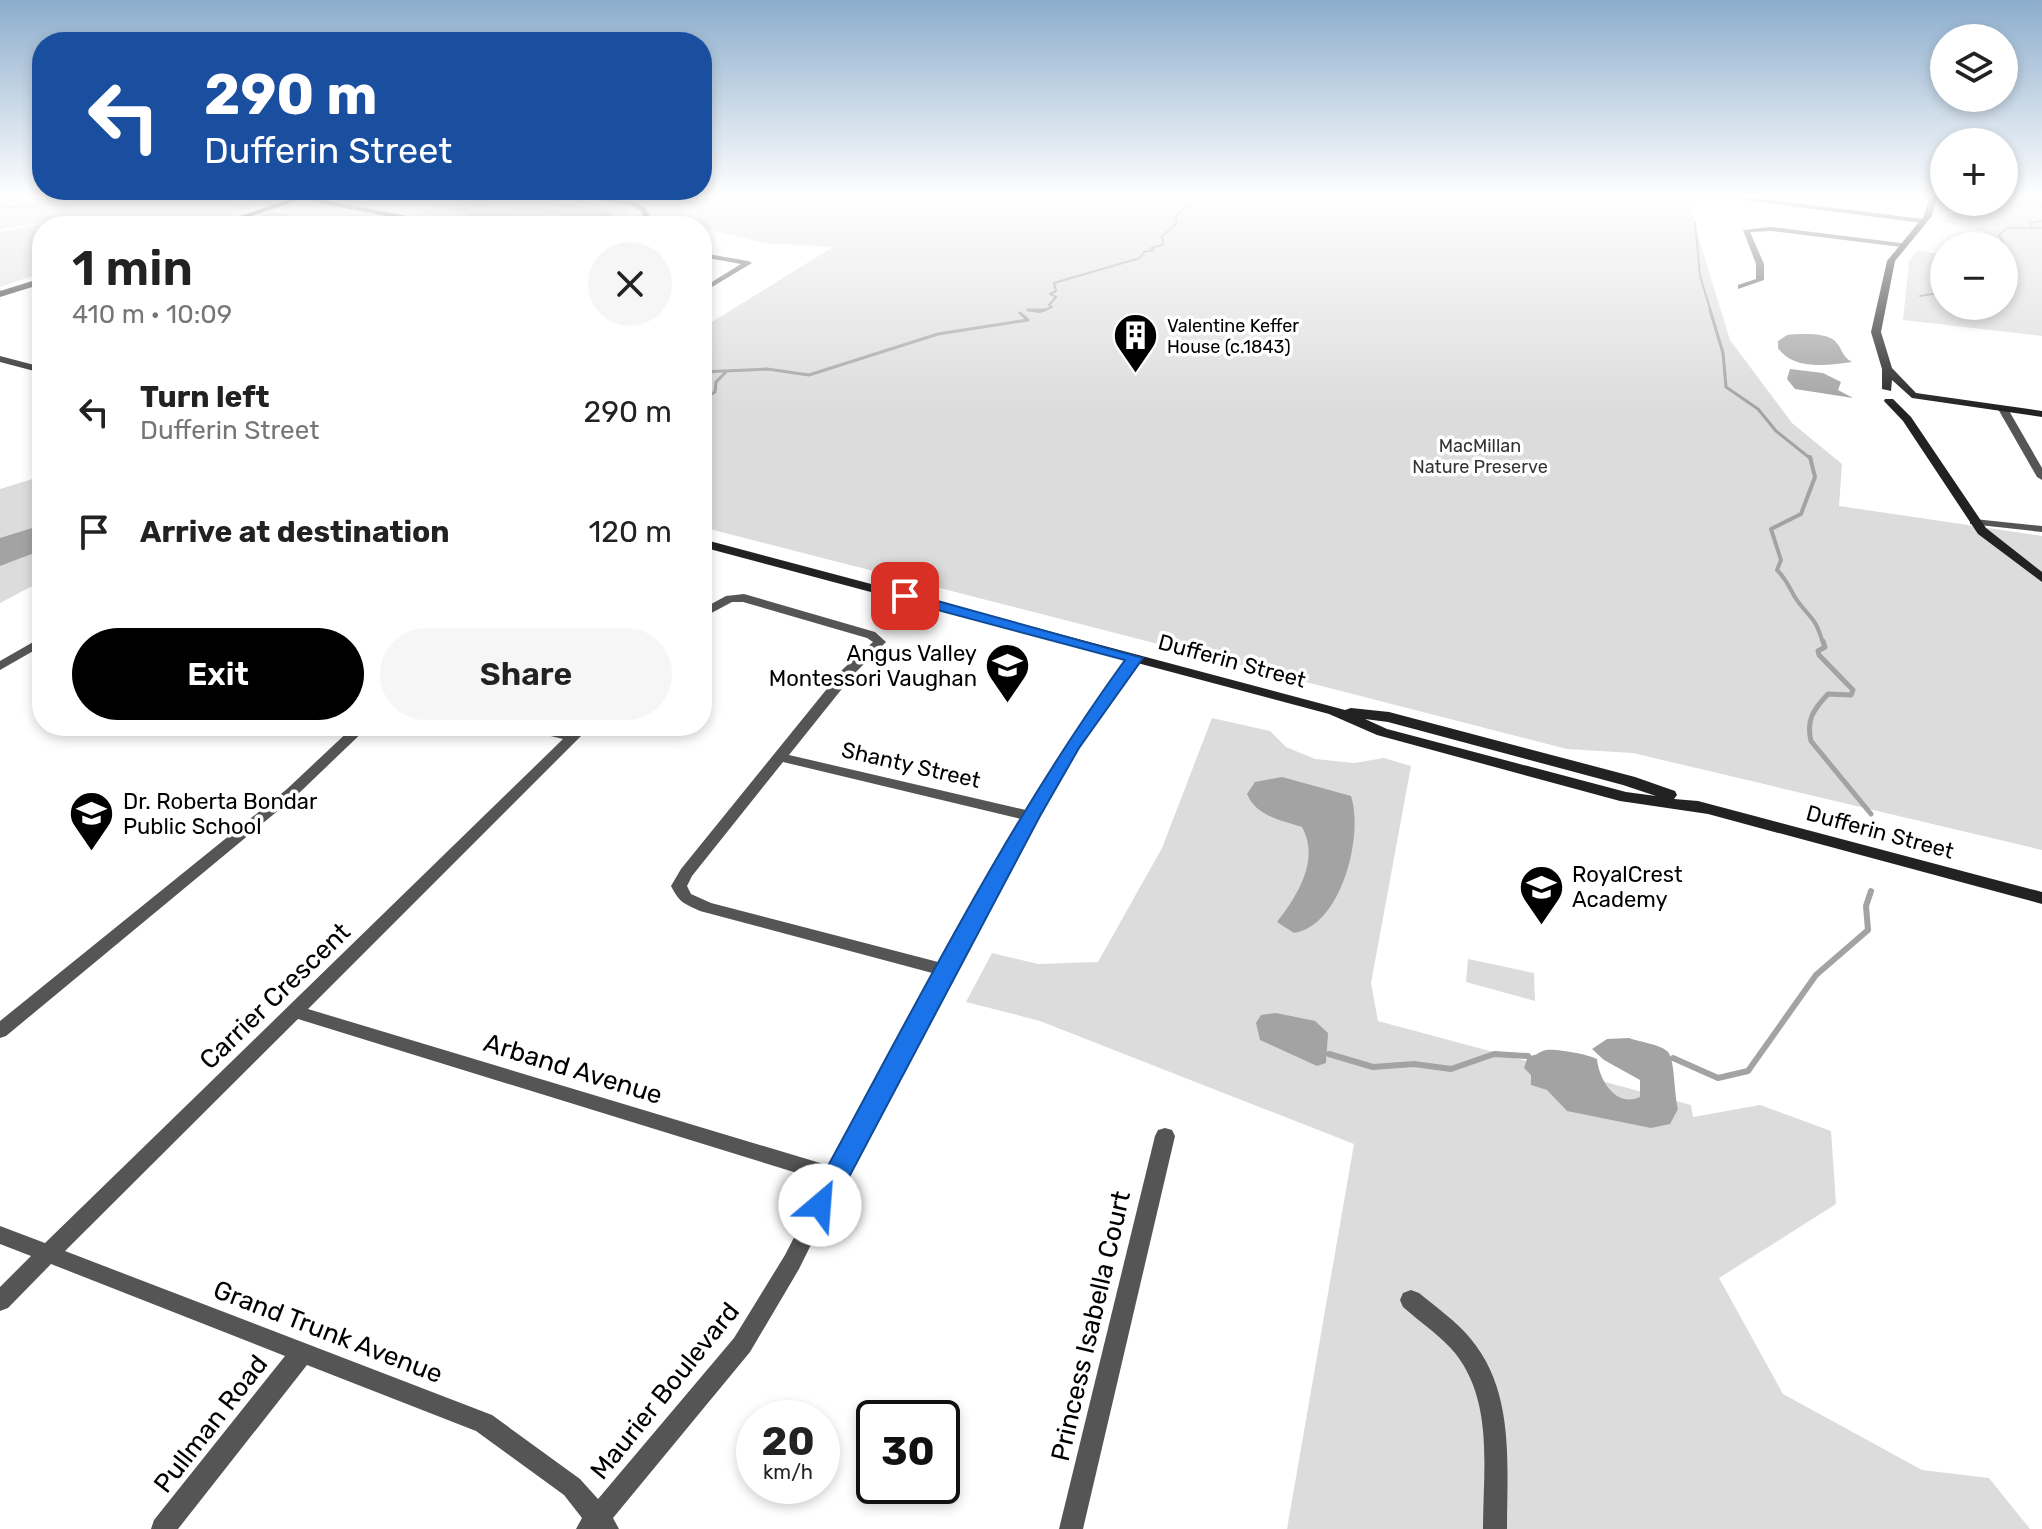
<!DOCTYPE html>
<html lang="en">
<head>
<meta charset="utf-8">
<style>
	:root { --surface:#fff; --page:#f6f6f6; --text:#222; --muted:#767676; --accent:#000 }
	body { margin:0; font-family:Rubik,sans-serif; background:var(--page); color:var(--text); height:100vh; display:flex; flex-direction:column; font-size:30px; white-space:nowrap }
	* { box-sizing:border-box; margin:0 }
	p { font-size:26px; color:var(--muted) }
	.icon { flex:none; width:44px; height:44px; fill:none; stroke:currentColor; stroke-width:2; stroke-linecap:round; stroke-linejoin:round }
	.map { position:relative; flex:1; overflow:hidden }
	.side { position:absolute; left:32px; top:216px; width:680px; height:520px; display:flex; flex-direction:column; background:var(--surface); border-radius:32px; box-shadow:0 4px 12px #0003 }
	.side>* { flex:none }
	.top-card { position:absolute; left:32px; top:32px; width:680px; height:168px; border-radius:32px; box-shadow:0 4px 12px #0003; background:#1a4fa0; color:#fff; overflow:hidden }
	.buttons { position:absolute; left:1930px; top:24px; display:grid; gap:16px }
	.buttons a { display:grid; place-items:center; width:88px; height:88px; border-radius:50%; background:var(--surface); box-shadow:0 4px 12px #0003; font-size:40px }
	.speed { position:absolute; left:736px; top:1400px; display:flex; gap:16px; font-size:40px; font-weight:700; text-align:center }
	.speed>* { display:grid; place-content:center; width:104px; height:104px; border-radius:50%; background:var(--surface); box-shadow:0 4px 12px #0003; line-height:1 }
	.speed small { font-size:20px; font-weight:400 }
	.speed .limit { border:4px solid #111; border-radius:12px; background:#fff; color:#111 }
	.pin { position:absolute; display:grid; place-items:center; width:68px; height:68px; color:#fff; margin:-34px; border-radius:16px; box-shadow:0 4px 12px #0006 }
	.me { position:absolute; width:88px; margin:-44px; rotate:27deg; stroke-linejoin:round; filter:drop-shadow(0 0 6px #0008) }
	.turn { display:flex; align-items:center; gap:28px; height:168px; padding:0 40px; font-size:36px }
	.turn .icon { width:104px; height:104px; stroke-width:2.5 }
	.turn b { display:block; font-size:56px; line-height:68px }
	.round { display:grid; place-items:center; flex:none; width:84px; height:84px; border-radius:42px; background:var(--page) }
	.head { display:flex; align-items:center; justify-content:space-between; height:136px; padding:0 40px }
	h1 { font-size:48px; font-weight:600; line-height:60px }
	.primary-button { display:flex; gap:16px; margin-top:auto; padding:16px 40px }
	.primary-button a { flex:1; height:92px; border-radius:48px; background:var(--accent); color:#fff; font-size:32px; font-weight:600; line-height:92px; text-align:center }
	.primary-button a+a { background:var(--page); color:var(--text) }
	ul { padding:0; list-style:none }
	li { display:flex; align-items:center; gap:24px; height:120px; padding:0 40px }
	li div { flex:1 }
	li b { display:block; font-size:30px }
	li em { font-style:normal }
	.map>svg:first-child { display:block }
	.green { fill:#dcdcdc }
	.water { fill:#a3a3a3 }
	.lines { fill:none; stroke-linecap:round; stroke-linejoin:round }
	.stream-far4 { stroke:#a3a3a3; stroke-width:2 }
	.stream-far3 { stroke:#a3a3a3; stroke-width:3 }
	.stream-far2 { stroke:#a3a3a3; stroke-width:4 }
	.stream-far1 { stroke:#a3a3a3; stroke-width:5 }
	.stream { stroke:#a3a3a3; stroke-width:6 }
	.street { fill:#555; fill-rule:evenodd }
	.secondary { fill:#222; fill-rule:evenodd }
	.route { fill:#1a73e8; stroke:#114b97; stroke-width:2 }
	.labels { text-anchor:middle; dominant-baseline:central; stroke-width:7; stroke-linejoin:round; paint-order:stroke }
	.far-poi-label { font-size:18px; fill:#000; stroke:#fff; text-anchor:start }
	.far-park-label { font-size:18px; fill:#333; stroke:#fff }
	.poi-label { font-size:22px; fill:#000; stroke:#fff; text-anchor:start }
	.street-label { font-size:22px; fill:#000; stroke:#fff }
	.near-street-label { font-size:26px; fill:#000; stroke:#fff }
</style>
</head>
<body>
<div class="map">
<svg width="2042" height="1529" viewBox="0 0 2042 1529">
	<rect width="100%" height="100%" fill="#fff"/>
	<g class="green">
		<path d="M0,194H225L228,200L257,205L192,226H42V273L0,287V232L154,204L0,229Z"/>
		<path d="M463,194C518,194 573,195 627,208L635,226H494L417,213Z"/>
		<path d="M678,194H1688L1693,220L1730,340L1792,423L1842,464L1839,506L2042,536V850L1633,753L1567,749L702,527V328L833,247L764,243L704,228L687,196Z"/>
		<path d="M2004,194H2042V336L1903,320L1909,261L1918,250L1944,255V306H2004V246H1983L1985,232L1943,222L1949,213L1971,214L1977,208L2004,202Z"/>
		<path d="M272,212L348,226H229Z"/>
		<path d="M42,476V581L0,603V489Z"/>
		<path d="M1212,718L1270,731L1286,747L1315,759L1354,763L1384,758L1411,766L1371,983L1378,1021L1691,1105L1693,1117L1760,1105L1831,1131L1836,1204L1719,1278L1783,1394L1922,1470L1989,1478L2030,1529H1287L1354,1144L1040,1021L966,1002L992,953L1038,964L1098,962L1162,848Z"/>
		<path d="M1468,959L1534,973L1535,1001L1466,982Z"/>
	</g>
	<g class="water">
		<path d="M471,200L555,202L607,210L619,225L572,226L565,224L562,215L470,216L449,209Z"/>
		<path d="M1787,335C1800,334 1825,332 1835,341C1843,349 1841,356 1852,362C1829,365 1794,371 1778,348V341Z"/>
		<path d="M1790,369L1823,373L1841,382L1838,390L1853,398L1795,389L1787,379Z"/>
		<path d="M42,525V550L0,566V538Z"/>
		<path d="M1282,777L1351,796C1364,836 1341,926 1294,933L1277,922C1298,895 1320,859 1302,827C1281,820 1256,816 1247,794L1255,782Z"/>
		<path d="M1276,1013L1315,1021L1328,1033L1326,1063L1317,1066L1260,1040L1256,1023L1261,1015Z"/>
		<path d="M1629,1038C1640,1042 1658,1044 1667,1051C1675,1056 1674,1096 1678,1109L1670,1124L1651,1128L1567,1111L1547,1090L1531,1085V1075L1524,1068L1528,1056C1537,1056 1538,1052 1546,1050C1554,1048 1592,1055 1597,1059C1599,1080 1616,1108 1640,1097V1080L1604,1060L1592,1049L1607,1039Z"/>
	</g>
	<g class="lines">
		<g class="stream-far4">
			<path d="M2042,199H2021L2042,205"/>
			<path d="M0,208L32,206L60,197"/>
			<path d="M1695,222L1700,276L1711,312"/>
			<path d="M2032,226L2030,223L2042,221"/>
			<path d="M1996,246L2003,242L1999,235L2007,228H2042"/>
			<path d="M1920,296L1938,293L1944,274"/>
			<path d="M1028,310L1039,312"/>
			<path d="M1040,312L1052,307L1049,305L1056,297L1050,294L1056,291L1054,283L1140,258L1144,252L1154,250L1151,248L1163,245L1162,236L1177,223L1176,216L1200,194"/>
		</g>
		<g class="stream-far3">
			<path d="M1028,310H1045"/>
			<path d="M1710,310L1723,353L1726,387L1758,409L1776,431L1811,459"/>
			<path d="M702,372L767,369L809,375L938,334L1028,320L1020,313"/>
			<path d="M702,399L715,392L716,382L726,372"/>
		</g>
		<path class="stream-far2" d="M1810,457L1815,477L1801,514L1771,529L1781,560L1777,570C1790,583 1790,592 1799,603C1814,622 1815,618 1823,643"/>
		<path class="stream-far1" d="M1823,641L1825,647L1818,651L1819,655L1853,690L1851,695L1828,694C1813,710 1806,720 1811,741L1871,814"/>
		<g class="stream">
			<path d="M1329,1054L1373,1067L1414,1064L1451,1069L1494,1054L1528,1056"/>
			<path d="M1673,1058L1718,1078L1748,1071L1816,975L1868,930L1866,906L1871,891"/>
		</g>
		<g class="street">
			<path d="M561,194C578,194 634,196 645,208C649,212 650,220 652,226H646L641,211L633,206Z"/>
			<path d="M1722,194L1923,219L1926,221L1923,223L1720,197Z"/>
			<path d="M1898,194H1918L1937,198L1934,200Z"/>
			<path d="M302,196L423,219L426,221L417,226H409L416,222L300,199Z"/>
			<path d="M1771,227L1901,243L1904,245L1901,247L1771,231L1750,232L1764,264V280L1738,289V285L1756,279V264L1743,230Z"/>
			<path d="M702,253L748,261L752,263L702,293V288L741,264L702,257Z"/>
			<path d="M40,330H42V334L36,332Z"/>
			<path d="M2003,406L2008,409L2042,468V480L2037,477L1998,409Z"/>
			<path d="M1974,519L2042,526V532L1970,524V520Z"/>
			<path d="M744,594L875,632L886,642L853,675L789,755L1026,810L1064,748L1131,655H1139L1141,658L1078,749L1037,816L842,1182L799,1269L750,1352L613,1518L619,1529H576L582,1518L564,1495L476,1431L307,1365L178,1529H151L154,1520L285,1356L51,1264L8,1308L0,1311V1287L31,1256L0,1244V1226L45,1243L563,739L522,729L520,726H544L570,732L576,726H591L308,1009L830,1166L936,974L700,911C683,903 680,903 671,886L681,869L843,669L873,642L867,638L743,602H732L702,618V609L726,596ZM783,762L1021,819L942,963L711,903L691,894L687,886L692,876ZM298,1019L823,1181L785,1255L734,1338L598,1499L580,1479L492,1415L65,1251Z"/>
			<path d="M42,637V646L0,670V661Z"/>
			<path d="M354,726H369L297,795L6,1036L0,1038V1021L287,789Z"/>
			<path d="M1165,1128L1172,1130L1175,1136L1083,1529H1059L1155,1136L1158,1130Z"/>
			<path d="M1411,1290L1419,1293C1436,1307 1456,1321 1470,1338C1515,1391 1507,1464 1507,1529H1483C1483,1471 1494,1402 1455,1353C1441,1336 1420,1322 1403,1307L1400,1300L1403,1293Z"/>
		</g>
		<g class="secondary">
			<path d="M306,194H317L222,226H210Z"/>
			<path d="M1930,194H1938L1932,216L1895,261L1881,332L1892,368L1916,393L2042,411V417L1912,398L1892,380L1891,391L1882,389V369L1871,332L1887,261L1924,216Z"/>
			<path d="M42,278V284L0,297V291Z"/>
			<path d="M0,356L42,367V373L0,362Z"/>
			<path d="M1885,399H1893L1911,417L1986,528L2042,572V582L1978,534L1903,421L1884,401Z"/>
			<path d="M702,539L1345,710L1351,708L1389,712L1635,777L1675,791L1677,795L1674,799L1698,801L2042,892V904L1708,814L1620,801L1377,735L1329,714L702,547ZM1365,719L1388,722L1623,785L1656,796L1626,792L1387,729Z"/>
		</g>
	</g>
	<linearGradient id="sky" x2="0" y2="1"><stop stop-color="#8cadcc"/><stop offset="0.48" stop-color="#fff"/><stop offset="1" stop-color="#fff" stop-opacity="0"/></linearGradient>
	<rect width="2042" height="408" fill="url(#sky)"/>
	<path class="route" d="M905,592L1143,658L1079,748L1040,816L830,1213L820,1216L811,1213L807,1205L811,1197C911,1015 1003,828 1125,660L900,600L898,596Z"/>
	<defs>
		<symbol id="building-pin" viewBox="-11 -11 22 30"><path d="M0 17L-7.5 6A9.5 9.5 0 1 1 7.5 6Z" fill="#000" stroke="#fff"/><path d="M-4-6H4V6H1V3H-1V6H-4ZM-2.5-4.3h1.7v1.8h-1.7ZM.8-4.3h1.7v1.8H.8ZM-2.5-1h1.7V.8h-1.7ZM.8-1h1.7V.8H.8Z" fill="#fff"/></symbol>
		<symbol id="school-pin" viewBox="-11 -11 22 30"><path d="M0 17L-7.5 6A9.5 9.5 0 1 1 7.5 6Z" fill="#000" stroke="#fff"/><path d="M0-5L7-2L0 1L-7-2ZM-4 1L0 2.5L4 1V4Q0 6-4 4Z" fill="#fff"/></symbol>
	</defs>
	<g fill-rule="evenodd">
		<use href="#building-pin" x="1110" y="310" width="51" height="69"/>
		<use href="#school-pin" x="982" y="640" width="51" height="69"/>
		<use href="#school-pin" x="66" y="788" width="51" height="69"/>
		<use href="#school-pin" x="1516" y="862" width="51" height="69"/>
	</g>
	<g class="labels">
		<g class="far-poi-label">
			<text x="1167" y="326">Valentine Keffer<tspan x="1167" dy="21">House (c.1843)</tspan></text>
		</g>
		<g class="far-park-label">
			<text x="1480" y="446">MacMillan<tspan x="1480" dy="21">Nature Preserve</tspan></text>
		</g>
		<g class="poi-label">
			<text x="977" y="653" text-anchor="end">Angus Valley<tspan x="977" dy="25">Montessori Vaughan</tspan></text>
			<text x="123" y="801">Dr. Roberta Bondar<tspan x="123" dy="25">Public School</tspan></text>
			<text x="1572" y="874">RoyalCrest<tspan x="1572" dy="25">Academy</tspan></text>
		</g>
		<g class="street-label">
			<text transform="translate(1232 661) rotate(15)">Dufferin Street</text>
			<text transform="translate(911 765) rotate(13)">Shanty Street</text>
			<text transform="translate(1880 832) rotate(15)">Dufferin Street</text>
		</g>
		<g class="near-street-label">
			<text transform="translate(275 996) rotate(-44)">Carrier Crescent</text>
			<text transform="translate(573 1069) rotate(17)">Arband Avenue</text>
			<text transform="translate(1091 1326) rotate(-77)">Princess Isabella Court</text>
			<text transform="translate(328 1332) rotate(21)">Grand Trunk Avenue</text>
			<text transform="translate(665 1391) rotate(-51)">Maurier Boulevard</text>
			<text transform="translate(211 1424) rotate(-52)">Pullman Road</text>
		</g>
	</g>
</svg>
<div class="buttons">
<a><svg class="icon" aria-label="layers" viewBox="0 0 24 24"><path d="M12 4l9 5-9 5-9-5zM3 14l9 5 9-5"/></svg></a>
<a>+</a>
<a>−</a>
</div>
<div class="speed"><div>20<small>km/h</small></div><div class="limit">30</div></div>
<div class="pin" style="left:905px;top:596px;background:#d93025"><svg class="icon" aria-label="arrive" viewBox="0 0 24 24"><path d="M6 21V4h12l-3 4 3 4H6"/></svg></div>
<svg class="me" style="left:820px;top:1205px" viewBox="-20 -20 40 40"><circle r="19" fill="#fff"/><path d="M0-13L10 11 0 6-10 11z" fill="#1a73e8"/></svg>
<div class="top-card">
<div class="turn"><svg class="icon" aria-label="left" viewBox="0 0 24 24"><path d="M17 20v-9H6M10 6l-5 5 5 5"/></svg><div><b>290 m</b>Dufferin Street</div></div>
</div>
<section class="side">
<div class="head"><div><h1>1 min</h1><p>410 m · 10:09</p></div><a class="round"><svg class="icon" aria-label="close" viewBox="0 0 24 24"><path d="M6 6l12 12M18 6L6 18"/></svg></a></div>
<ul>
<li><svg class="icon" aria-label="left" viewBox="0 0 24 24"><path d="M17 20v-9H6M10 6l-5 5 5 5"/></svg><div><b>Turn left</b><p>Dufferin Street</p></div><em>290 m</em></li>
<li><svg class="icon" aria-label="arrive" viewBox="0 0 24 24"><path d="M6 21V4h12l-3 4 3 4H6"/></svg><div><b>Arrive at destination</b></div><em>120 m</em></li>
</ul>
<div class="primary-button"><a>Exit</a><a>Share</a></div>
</section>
</div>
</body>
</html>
